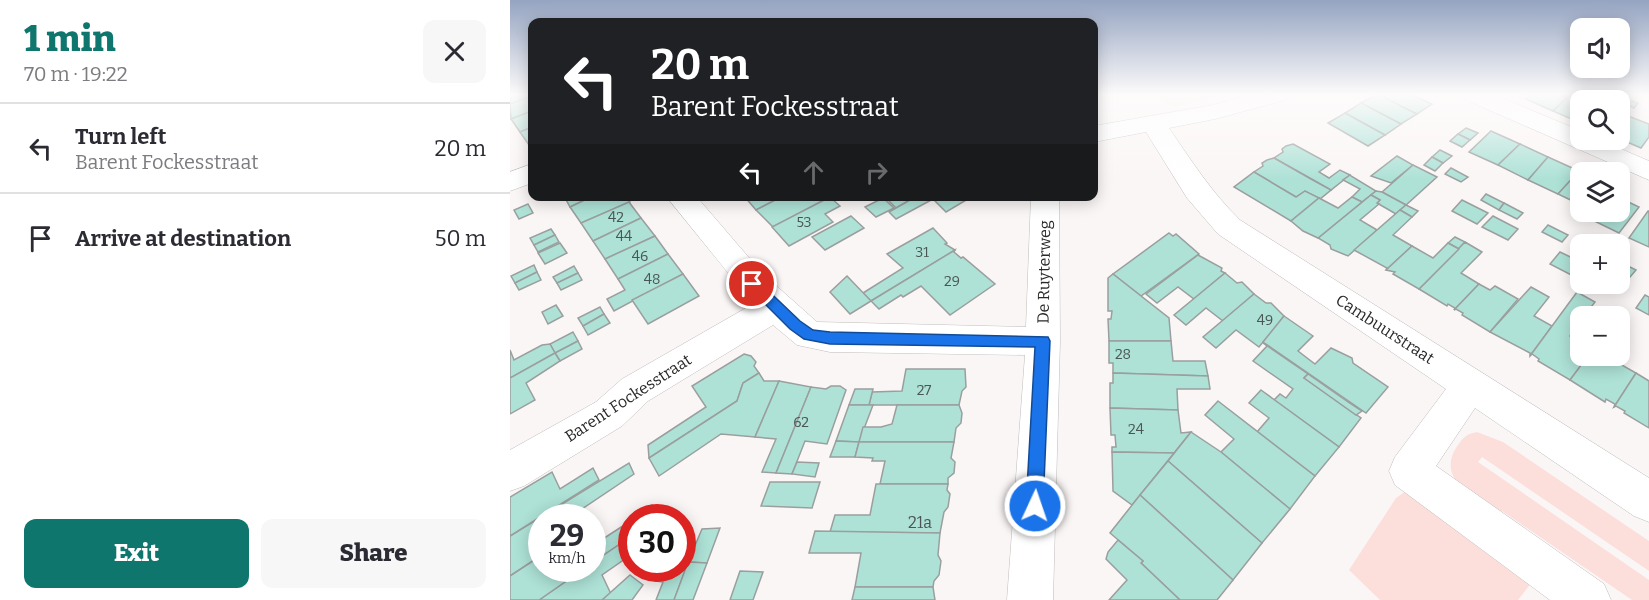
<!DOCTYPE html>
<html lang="en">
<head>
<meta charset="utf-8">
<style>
	:root { --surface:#fff; --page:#f7f7f7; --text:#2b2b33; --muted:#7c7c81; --line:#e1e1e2; --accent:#0f766e }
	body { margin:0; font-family:Bitter,serif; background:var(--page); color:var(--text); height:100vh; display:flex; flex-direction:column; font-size:22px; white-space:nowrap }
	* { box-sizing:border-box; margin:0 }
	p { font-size:20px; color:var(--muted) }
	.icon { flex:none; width:33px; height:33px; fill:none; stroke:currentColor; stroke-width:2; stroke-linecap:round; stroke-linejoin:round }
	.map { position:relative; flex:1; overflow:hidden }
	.details { display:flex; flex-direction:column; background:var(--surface); width:510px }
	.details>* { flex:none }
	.guide { position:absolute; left:18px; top:18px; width:570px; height:183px; border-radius:12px; box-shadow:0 3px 15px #0003; background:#202124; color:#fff; overflow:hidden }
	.tools { position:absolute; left:1060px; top:18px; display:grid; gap:12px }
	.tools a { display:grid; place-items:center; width:60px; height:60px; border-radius:12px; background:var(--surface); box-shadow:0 3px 15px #0003; font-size:30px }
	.speed { position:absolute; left:18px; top:504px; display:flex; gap:12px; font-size:30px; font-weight:700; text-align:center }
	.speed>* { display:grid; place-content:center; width:78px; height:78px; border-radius:50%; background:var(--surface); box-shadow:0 3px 15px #0003; line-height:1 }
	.speed small { font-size:15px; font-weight:400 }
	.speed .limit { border:9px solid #d22; background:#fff; color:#111 }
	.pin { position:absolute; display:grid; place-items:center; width:51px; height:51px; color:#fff; margin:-26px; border:3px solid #fff; border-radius:50%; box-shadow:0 2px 6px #0007 }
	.me { position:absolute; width:66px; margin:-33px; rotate:3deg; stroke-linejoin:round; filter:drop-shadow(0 0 4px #0008) }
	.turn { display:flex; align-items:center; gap:21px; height:126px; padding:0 24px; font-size:27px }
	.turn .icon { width:78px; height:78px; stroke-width:2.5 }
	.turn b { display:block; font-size:42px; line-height:51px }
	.lanes { display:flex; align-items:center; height:57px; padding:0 24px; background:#0003; justify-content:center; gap:30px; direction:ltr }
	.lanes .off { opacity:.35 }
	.round { display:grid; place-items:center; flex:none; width:63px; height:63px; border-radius:12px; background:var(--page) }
	.summary { display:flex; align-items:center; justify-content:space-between; height:102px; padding:0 24px }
	h1 { font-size:36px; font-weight:800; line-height:45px; color:var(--accent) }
	.action { display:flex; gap:12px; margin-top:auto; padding:12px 24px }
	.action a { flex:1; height:69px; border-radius:12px; background:var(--accent); color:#fff; font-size:24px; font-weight:800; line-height:69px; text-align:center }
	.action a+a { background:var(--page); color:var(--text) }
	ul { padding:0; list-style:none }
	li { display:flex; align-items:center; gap:18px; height:90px; padding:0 24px; border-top:2px solid var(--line) }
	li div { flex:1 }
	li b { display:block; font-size:22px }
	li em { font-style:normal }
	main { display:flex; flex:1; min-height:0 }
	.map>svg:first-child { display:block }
	.built { fill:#f7e9e7 }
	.green { fill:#fcdedb }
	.building { fill:#aee2d7; stroke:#9a9f9e; stroke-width:1.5 }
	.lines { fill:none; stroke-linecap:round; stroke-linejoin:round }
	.street-casing { stroke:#c0bcbb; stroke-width:1 }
	.street { fill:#fff; fill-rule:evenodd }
	.route { fill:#1a73e8; stroke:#114b97; stroke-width:1.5 }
	.labels { text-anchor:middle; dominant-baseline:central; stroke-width:5; stroke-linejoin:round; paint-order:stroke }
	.number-label { font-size:14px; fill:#4a5653 }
	.street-label { font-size:16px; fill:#292827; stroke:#fff }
	.near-number-label { font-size:16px; fill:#4a5653 }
</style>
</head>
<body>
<main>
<section class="details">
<div class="summary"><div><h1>1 min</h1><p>70 m · 19:22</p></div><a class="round"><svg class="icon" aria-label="close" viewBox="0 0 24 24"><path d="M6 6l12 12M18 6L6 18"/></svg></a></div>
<ul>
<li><svg class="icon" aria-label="left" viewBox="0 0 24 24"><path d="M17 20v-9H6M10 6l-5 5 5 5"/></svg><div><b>Turn left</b><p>Barent Fockesstraat</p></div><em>20 m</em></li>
<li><svg class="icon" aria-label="arrive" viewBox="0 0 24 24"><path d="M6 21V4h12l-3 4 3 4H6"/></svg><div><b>Arrive at destination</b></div><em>50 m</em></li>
</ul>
<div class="action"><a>Exit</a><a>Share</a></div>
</section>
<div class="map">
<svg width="1139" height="600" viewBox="0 0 1139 600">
	<rect width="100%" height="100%" fill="#fbf6f6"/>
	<path class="built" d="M642,95H713L663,107Z"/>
	<g class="green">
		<path d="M967,432L993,442L1139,541V571L972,457L968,462L1139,580V600H1122L992,511L987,518C967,501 926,479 946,448C952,439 955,434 967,432Z"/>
		<path d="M896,491L1025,578L1008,600H870L839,570L886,498Z"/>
	</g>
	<g class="building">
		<path d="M0,95H22V96L0,104Z"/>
		<path d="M865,95H869L907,114L891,124L851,103Z"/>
		<path d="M869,95H903L922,104L907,114Z"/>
		<path d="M1021,95H1060L1043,111L1016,99Z"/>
		<path d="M1060,95L1079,100H1071V123L1043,111Z"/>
		<path d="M22,96V111L1,119L0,104Z"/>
		<path d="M1111,97L1128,103L1124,108L1107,100Z"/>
		<path d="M851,103L891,124L875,135L835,113Z"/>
		<path d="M22,111V127L10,132L1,119Z"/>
		<path d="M835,113L875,135L858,146L818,123Z"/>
		<path d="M1118,116L1139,124V137L1131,148L1110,139V124Z"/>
		<path d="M22,127V143L19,145L10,132Z"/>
		<path d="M956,128L968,133L960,140L948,134Z"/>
		<path d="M981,131L1010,144L988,165L959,152Z"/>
		<path d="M948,134L960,140L952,147L940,141Z"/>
		<path d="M783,144L820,164L809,172L819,178L830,170L840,175L821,190L764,158L773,152L772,149L776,146Z"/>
		<path d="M1010,144L1038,157L1018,180L988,165Z"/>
		<path d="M930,150L942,156L933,163L922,157Z"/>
		<path d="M887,156L903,165L881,183L861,176Z"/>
		<path d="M922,157L933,163L925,171L914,165Z"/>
		<path d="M1038,157L1069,171L1048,194L1018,180Z"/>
		<path d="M764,158L801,179L821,190L810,199L795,191L786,197L744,172L753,166L752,163L757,160Z"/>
		<path d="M903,165L927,177L896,205L872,192Z"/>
		<path d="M941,168L958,177L951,182L935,174Z"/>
		<path d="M1069,171L1072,172L1071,205L1048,194Z"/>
		<path d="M744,172L786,197L795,191L809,198L781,221L724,187Z"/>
		<path d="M840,175L841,176L866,191L852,202L842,197L850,189L833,180Z"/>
		<path d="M866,191L872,192L896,205L886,214L867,203L870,200L861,195Z"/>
		<path d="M976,194L994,203L989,210L971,200Z"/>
		<path d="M861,195L870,200L867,203L869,204L850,220L867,230L838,256L821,249L820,245L808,238Z"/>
		<path d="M54,196H83L60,207Z"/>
		<path d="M83,196H116L120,202L71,223L60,207Z"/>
		<path d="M234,196H273L246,210Z"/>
		<path d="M273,196H320V197L263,227L246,210Z"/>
		<path d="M379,196H396L400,200L386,208L376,198Z"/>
		<path d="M407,196H463L436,212L423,199L386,219L379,212Z"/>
		<path d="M320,197L330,206L315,214L323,222L279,246L262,227Z"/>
		<path d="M842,197L852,202L808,238L793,231L781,221L809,198L828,208Z"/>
		<path d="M373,198L384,208L366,217L355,207Z"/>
		<path d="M1110,198L1129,207L1109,233L1072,215L1074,212H1110Z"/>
		<path d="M952,200L978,213L967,224L942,211Z"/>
		<path d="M119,202L131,218L83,241L71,223Z"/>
		<path d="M994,203L1013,213L1007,219L989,210Z"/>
		<path d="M18,204L23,213L9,219L4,210Z"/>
		<path d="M896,205L908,211L902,217L890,210Z"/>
		<path d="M890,210L902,217L883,235L902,246L876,270L877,268L844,250Z"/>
		<path d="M1138,211H1139V247L1119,238Z"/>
		<path d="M341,216L354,228L315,250L302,237Z"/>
		<path d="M983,216L1008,229L998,240L972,227Z"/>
		<path d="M131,218L145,236L95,259L83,241Z"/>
		<path d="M1038,225L1058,235L1052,242L1032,232Z"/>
		<path d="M423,228L437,243L435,244L445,250L361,301L353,293L393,268L377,254Z"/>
		<path d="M41,229L45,235L24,245L20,238Z"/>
		<path d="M659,233L663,236L666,234L689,254L631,296L603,274Z"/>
		<path d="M45,235L49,242L28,252L24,245Z"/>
		<path d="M145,236L158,254L108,279L95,259Z"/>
		<path d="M945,237L955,242L949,249L938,243Z"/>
		<path d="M955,242L972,252L951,273L969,284L944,310L945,308L938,304L937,306L909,289Z"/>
		<path d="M50,243L57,253L35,264L28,253Z"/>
		<path d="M938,243L949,249L909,289L883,274L885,272L876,270L902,246L923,258Z"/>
		<path d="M445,250L444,252L451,258L453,257L485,284L440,315L411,286L393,297L391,295L369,309L361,301Z"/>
		<path d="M1050,252L1071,262V280L1040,264Z"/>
		<path d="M158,254L173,274L104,311L97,299L115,290L108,279Z"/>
		<path d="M688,255L712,268L711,271L715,273L684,299L668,287L647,303L636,294Z"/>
		<path d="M1110,262L1126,270L1120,277L1110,271Z"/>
		<path d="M24,265L27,272L5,283L1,276Z"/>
		<path d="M64,266L68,273L47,283L43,277Z"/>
		<path d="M27,272L31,280L9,290L5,283Z"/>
		<path d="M68,273L72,280L51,290L47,283Z"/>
		<path d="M715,273L727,283L732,282L744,294L713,321L696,308L676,325L664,315Z"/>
		<path d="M173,274L189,296L138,324L122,300Z"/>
		<path d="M603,274L659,318L661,341H599L598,319H601L602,311H598V278Z"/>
		<path d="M337,276L361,301L340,314L320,292Z"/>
		<path d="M969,284L980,290L985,286L1008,299L980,332L952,315L953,313L946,309L944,310Z"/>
		<path d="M1021,287L1039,297L1024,316L1042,326L1020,356V353L980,332Z"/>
		<path d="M1067,292L1085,302L1074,316H1071V320L1060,336L1071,342V356H1078L1060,380L1028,361L1029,359L1022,354L1020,356Z"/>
		<path d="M744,294L756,303H761L774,316L749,347L726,330L706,348L693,337Z"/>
		<path d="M1135,295L1139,297V315L1126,308Z"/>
		<path d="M46,305L53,316L38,324L32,312Z"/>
		<path d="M90,307L94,314L73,326L68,318Z"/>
		<path d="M94,314L100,323L78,335L73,326Z"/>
		<path d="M774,316L803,336L788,351L805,364L821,348L842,358L843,363L878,387L856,413L753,342Z"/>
		<path d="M63,332L68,341L45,353L40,344Z"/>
		<path d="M68,341L72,349L50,361L45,353Z"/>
		<path d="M599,341H661L663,361H695L698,376L603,373V363H599Z"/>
		<path d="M753,343L798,374L794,378L851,418L829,447L764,400L770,394L776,398L783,389L743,361L757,346Z"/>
		<path d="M40,344L45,353L0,378V350L4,360L32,345Z"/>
		<path d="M45,353L50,361L16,383L25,400L0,414V378Z"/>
		<path d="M234,354L241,356L246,362L244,366L249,373L233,383L227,401L139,458L138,445L196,407L182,386Z"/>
		<path d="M1078,356H1105L1103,360L1126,373L1104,407L1105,404L1096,399L1095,402L1060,380Z"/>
		<path d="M396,369H455L456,387L452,391L449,405H359L362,392L392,391Z"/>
		<path d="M249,373L254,381H269L245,437L211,434L149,476L139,458L227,401L233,383Z"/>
		<path d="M603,373L698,376L700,389H667L668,410L600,408V383H603Z"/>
		<path d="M1126,373L1139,381V428L1114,413L1115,411L1106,406L1104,407Z"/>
		<path d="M798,374L838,402L852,411L846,415L794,378Z"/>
		<path d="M269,381L301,387L266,473L252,472L266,439L245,437Z"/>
		<path d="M321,386H330L336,390L317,444L295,441L282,474L266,473L301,387L316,389Z"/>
		<path d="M345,389H363L359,405H339Z"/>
		<path d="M751,390L829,447L805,476L747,432L759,418L739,403Z"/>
		<path d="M708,401L805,476L780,509L711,452L724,439L695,415Z"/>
		<path d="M339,405H363L349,442L326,441Z"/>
		<path d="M387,405H449L452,413L451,423L446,428L444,442H349L353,427H371L382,424Z"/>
		<path d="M600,408L668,410L671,433L681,432L664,453L602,452V447H606L605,435H601Z"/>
		<path d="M681,432L711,452L780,509L752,543L658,461Z"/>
		<path d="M326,441L349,442L345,457H320Z"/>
		<path d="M349,442H444L441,458L445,462L444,473L438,478V484H370L375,461H362L363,458L345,457Z"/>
		<path d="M602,452L664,453L622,505L603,491Z"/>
		<path d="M658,461L752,543L723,580L630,495Z"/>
		<path d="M287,462L309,463L305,477L282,474Z"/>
		<path d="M119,463L124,474L63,515L64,518H32V555L0,576V536Z"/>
		<path d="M83,468L89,480L0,536V497L42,472L50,489Z"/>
		<path d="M260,482H310L302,508L251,506Z"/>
		<path d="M366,484H438L437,490L440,494L438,507L434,512L430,533L320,532L325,515H360Z"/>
		<path d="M630,495L723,580L707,600H670L631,563L633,561L600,533Z"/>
		<path d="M142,505L148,518H124Z"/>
		<path d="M122,520V536L82,563V546Z"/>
		<path d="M210,528L197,563L178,562L192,529Z"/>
		<path d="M305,531L430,533L428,555L431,561L429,575L424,581L423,587H345L351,553H299Z"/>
		<path d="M122,536V554L92,575L101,594L92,600H29L75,568H82V563Z"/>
		<path d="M608,540L633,561L631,563L670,600H599L617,580L596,559L598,552Z"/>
		<path d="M172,545H185L164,600H146L153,582L145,581L154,568H172Z"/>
		<path d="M32,555V568H75L29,600H0V576Z"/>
		<path d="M178,562L197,563L183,600H164Z"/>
		<path d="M230,571L253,572L243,600H220Z"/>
		<path d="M120,575L133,585L122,600H92Z"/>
		<path d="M345,587H423L425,600H342Z"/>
	</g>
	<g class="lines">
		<defs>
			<g id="street">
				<path d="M739,95H778L775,100L705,119L659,128C681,160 701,192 730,220L1139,478V522L1124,516L965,408L926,466L1094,584L1101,600H1040L885,485L879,471L885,457L936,389L708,234L677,198L636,132L584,142V126L703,105Z"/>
				<path d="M953,95H985L1071,131V140H1090L1139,161V180L956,100Z"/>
				<path d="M22,164V183L0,191V172Z"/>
				<path d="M156,196H186L253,274L307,322L516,327L521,196H549L550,341L543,600H497L515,355L320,352L287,345L263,325L138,401L112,426L14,486L0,491V450L86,402L112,379L243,304Z"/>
			</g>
		</defs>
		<use href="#street" class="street-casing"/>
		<use href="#street" class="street"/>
	</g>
	<linearGradient id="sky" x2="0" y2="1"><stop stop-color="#95a4c1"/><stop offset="0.53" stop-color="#fdfbfb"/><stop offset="1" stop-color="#fdfbfb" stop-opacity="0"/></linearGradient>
	<rect width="1139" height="179" fill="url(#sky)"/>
	<path class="route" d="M242,278L247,280L290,321L303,330L320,332L538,337L540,341L533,506L531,512L525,514L519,512L516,506L525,347L320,344L294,339L280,329L238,287L236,284L238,280Z"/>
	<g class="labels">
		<g class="number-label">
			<text x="106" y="217">42</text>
			<text x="294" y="222">53</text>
			<text x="114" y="236">44</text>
			<text x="412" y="252">31</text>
			<text x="130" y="256">46</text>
			<text x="142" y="279">48</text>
			<text x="442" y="281">29</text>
			<text x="755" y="320">49</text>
			<text x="613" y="354">28</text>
			<text x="414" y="390">27</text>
			<text x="291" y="422">62</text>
			<text x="626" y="429">24</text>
		</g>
		<g class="street-label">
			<text transform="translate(534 272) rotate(-89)">De Ruyterweg</text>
			<text transform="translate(875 329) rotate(33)">Cambuurstraat</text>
			<text transform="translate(118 398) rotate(-33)">Barent Fockesstraat</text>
		</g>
		<g class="near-number-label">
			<text x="410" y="522">21a</text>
		</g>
	</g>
</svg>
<div class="tools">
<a><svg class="icon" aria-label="sound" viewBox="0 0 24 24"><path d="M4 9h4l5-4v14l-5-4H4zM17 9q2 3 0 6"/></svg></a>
<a><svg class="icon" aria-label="search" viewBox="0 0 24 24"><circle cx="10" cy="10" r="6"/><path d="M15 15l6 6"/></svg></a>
<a><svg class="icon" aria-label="layers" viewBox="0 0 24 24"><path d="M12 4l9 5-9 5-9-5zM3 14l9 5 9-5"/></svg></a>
<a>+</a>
<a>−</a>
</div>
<div class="speed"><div>29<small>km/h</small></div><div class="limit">30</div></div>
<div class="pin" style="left:242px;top:284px;background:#d93025"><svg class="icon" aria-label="arrive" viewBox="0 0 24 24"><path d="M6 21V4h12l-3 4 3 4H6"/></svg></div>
<svg class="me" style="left:525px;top:506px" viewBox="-20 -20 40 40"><circle r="17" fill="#1a73e8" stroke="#fff" stroke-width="3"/><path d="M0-11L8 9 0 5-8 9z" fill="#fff"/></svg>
<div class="guide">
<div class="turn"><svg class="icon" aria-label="left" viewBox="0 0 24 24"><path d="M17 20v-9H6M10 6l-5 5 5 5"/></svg><div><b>20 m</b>Barent Fockesstraat</div></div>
<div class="lanes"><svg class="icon" aria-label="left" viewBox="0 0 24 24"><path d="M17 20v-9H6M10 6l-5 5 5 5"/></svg><svg class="icon off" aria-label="ahead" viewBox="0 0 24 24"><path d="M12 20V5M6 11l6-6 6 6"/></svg><svg class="icon off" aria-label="right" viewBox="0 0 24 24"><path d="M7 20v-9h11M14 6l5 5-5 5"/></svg></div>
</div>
</div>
</main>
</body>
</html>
